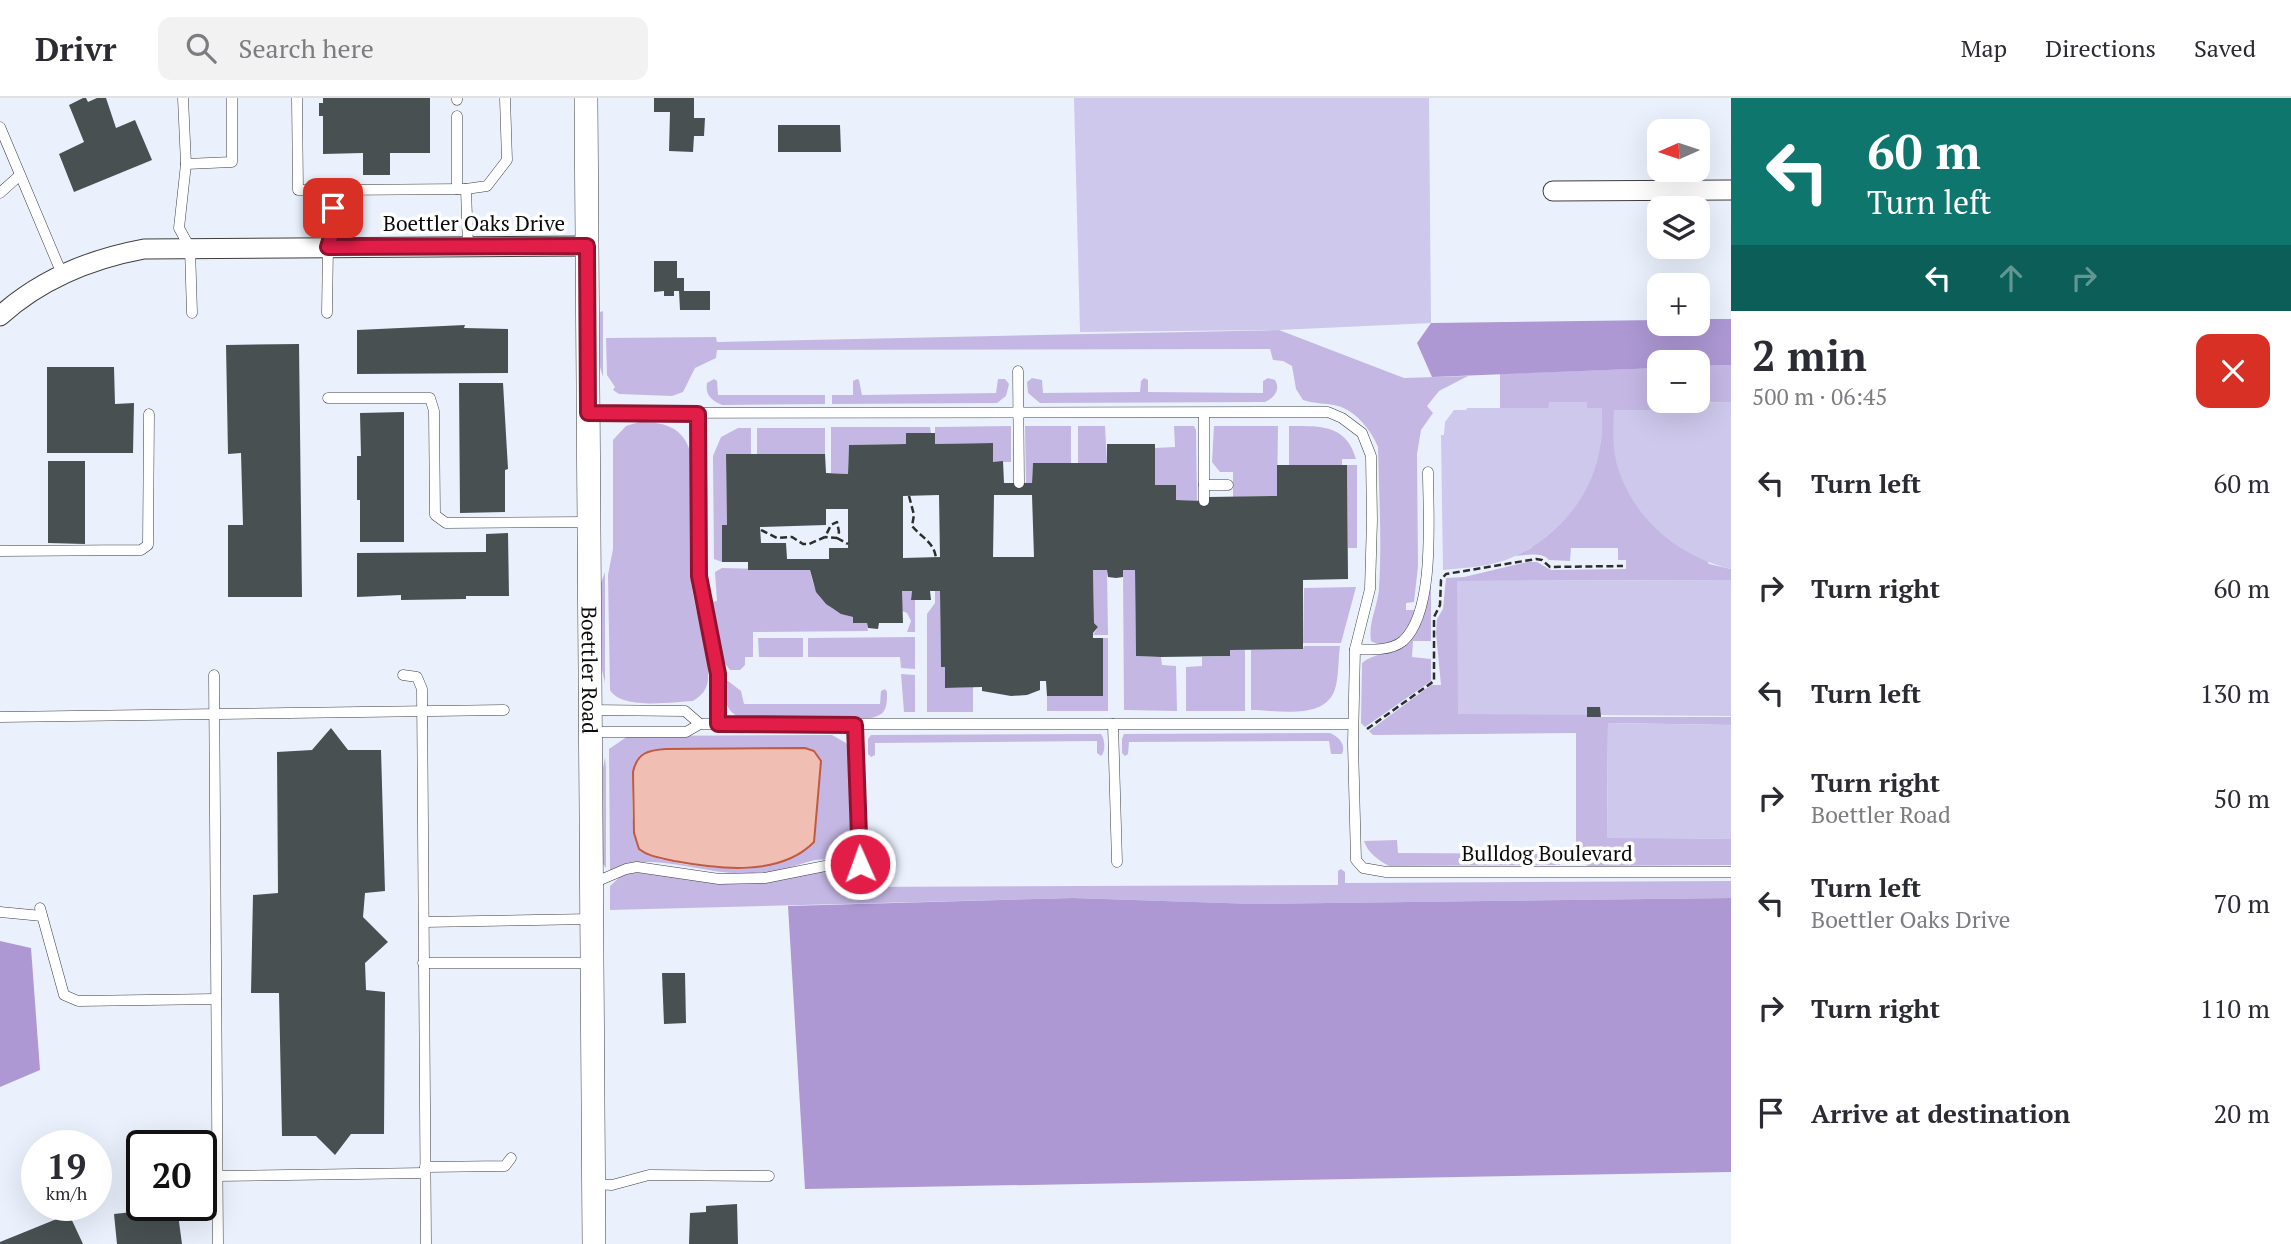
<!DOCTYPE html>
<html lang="en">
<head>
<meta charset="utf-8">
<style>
	:root { --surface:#fff; --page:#f2f2f3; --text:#2b2b33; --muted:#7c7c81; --line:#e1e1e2 }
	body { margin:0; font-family:"PT Serif",serif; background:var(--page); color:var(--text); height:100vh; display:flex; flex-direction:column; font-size:26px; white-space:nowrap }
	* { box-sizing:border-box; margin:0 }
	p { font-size:23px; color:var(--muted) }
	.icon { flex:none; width:38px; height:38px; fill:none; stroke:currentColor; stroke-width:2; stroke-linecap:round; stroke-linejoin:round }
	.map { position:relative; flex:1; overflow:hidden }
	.panel { display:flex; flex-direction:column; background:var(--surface); width:560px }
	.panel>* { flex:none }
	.hud { background:#0f766e; color:#fff; overflow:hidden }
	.needle { width:46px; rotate:267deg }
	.tools { position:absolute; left:1647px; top:21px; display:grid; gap:14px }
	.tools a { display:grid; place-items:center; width:63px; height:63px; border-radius:14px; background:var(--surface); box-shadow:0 7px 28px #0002; font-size:35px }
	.speed { position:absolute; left:21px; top:1032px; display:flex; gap:14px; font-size:35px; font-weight:700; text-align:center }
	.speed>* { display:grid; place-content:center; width:91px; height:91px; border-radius:50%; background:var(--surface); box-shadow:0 7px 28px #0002; line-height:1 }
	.speed small { font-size:18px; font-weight:400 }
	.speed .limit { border:4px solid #111; border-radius:10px; background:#fff; color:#111 }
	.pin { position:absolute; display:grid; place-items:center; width:60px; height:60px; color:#fff; margin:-30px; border-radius:14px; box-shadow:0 4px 10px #0006 }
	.me { position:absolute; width:77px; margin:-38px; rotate:358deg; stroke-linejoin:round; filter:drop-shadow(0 0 5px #0008) }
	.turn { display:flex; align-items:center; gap:24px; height:147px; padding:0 21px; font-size:32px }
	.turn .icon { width:91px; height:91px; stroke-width:2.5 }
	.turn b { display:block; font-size:49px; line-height:60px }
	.lanes { display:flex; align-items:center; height:66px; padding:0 21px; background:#0003; justify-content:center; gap:35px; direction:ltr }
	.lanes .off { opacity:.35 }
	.round { display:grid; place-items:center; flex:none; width:74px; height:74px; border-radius:14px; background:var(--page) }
	.headline { display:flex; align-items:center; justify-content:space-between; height:119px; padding:0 21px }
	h1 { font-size:42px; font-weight:600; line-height:52px }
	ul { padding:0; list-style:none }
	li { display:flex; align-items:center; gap:21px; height:105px; padding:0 21px }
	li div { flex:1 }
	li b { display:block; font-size:26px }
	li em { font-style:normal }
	header { display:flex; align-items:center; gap:42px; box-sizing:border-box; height:98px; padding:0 35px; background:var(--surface); border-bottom:2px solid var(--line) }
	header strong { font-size:33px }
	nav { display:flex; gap:38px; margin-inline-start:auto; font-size:24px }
	.search { width:490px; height:63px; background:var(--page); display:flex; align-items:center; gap:18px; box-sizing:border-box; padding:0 24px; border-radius:14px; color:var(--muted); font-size:26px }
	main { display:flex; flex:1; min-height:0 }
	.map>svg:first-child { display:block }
	.green { fill:#c4b7e4; fill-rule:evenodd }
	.forest { fill:#ad98d3 }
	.pitch { fill:#cec8ec }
	.water { fill:#f0beb3; stroke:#c15b40; stroke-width:2 }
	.building { fill:#485052; fill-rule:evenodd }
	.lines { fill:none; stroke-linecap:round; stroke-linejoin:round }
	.service-casing { stroke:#3e3e3e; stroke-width:11 }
	.minor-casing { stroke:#3e3e3e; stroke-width:21 }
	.tertiary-casing { stroke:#3e3e3e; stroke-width:24 }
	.path { stroke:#2d2d2d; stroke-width:2.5; stroke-dasharray:7 3.5; stroke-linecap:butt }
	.service { stroke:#fff; stroke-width:10 }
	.minor { stroke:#fff; stroke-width:19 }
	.tertiary { stroke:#fff; stroke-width:23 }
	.route-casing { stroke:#92132f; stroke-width:18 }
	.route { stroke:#e11d48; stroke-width:12 }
	.labels { text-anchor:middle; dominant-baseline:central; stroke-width:7; stroke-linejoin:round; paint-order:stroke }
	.street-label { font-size:21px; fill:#0b0b0b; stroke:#fff }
</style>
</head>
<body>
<header>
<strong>Drivr</strong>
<div class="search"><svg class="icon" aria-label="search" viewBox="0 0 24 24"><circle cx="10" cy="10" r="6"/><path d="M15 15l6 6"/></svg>Search here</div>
<nav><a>Map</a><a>Directions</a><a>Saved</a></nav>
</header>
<main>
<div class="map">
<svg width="1731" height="1146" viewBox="0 0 1731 1146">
	<rect width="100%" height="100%" fill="#eaf1fd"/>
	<g class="green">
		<path d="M603,213V279L600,269V214Z"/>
		<path d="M1279,232L1404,280L1468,278L1439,293L1427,308L1433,315L1421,332L1417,356L1418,468L1414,504L1406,505V512H1416C1411,531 1392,556 1371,543C1368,524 1378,508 1379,490C1382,443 1379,396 1378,349C1371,332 1356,313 1338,308C1326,305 1315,306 1303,302L1296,291L1292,268L1283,263L1273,262L1270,251L717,252L716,260L695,270L683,294L672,298L619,296L613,292L615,289L607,277L606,240L716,239L717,244Z"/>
		<path d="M1731,267V304L1668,305L1667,312H1614L1709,466L1731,471V482L1458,483L1587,616V619H1731V627L1608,625L1607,739L1731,741V767L1588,768L1581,763L1576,742V635L1373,637L1369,633L1431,587H1441L1436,535L1437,521L1443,511L1446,480L1464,479L1527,464H1537L1551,472L1626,471V462H1618V450H1571L1570,463L1549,462C1542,454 1526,457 1515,458L1531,450L1593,374L1601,343L1602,310H1587V305L1549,304V310H1500V276L1659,270V303H1698V268Z"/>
		<path d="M1032,280L1042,282L1043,295L1140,294L1141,283L1144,280L1148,282V294L1263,295V283L1268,280L1275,282C1281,292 1274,300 1265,304L1040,305L1028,295L1027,284Z"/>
		<path d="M714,281L717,283L718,297H825V306L722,307C711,302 705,297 707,285Z"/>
		<path d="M857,281L859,282L862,297L996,295L998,281H1005L1009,286L1006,298L997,305L832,306V297H853V283Z"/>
		<path d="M639,324C663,324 682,328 690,353C692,396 688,439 691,482C694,515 710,551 708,582C707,592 701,598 693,603C672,604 622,612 610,592L608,477L613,451V342L626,328Z"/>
		<path d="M1011,328V364H993L992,345L935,346V329Z"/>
		<path d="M1025,328H1071V365H1033L1032,385H1026Z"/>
		<path d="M1078,328H1105L1107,365H1078Z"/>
		<path d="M1174,328H1194L1196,332L1197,403L1176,402L1175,387H1155V350L1175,349Z"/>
		<path d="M1214,328H1278L1277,398L1233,399V374H1220L1212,364Z"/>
		<path d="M1289,328C1320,328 1346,326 1356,361H1342V367H1289Z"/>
		<path d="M831,329H930L931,335H906V346L849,347L848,376L831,375Z"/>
		<path d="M738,330H751V357H726L727,427L722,428V464L714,461L713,358L721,339Z"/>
		<rect x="757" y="330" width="68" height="26"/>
		<path d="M1347,367H1357V450H1348Z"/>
		<path d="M722,470L810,472C814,498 828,513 853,519V525H867L868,533L753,534V559H745V567L740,572H730L723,563L712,504L717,503L715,474Z"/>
		<path d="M1093,472H1107L1108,537H1093L1098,529L1094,525Z"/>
		<path d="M1123,472H1135L1136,558L1161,559L1162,567L1176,568L1177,613L1124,612Z"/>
		<path d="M605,474V585L602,572L601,485Z"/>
		<path d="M1431,485V543H1413L1412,559L1431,561V583L1365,629L1361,625L1362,565C1373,555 1390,557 1402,547C1411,540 1424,498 1431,485Z"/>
		<path d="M1356,489L1341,545H1303L1304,490Z"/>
		<path d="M902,493H912L911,502H915V534H907L911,523L907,515L902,513Z"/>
		<path d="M935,493H940L941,568L945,569L946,590L973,589V614H927V516L935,505Z"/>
		<path d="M915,539V571L901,570L900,559H808V540Z"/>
		<path d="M758,540H803V559H759Z"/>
		<path d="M1103,540H1108V613H1047V598H1102Z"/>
		<path d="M1304,548H1340C1338,562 1339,578 1335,591C1325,623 1276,612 1251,612V552L1303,551Z"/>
		<path d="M1230,552H1245V613H1186V569L1202,568V559L1229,558Z"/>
		<path d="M901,576L915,577V614H904Z"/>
		<path d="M728,583L741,593L744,606H880L881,593L885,591L887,594C887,609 887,617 870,620H743C726,616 724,601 725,585Z"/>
		<path d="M1330,635C1339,639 1346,646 1342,656H1331L1329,643L1129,644L1128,656L1125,658L1122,655V641L1124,636Z"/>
		<path d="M1101,636C1105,641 1106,654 1101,658L1097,655V643L875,645V657L871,659L868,656V641L871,637Z"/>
		<path d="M832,637L846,645L849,652L851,746C843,764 831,760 815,762C801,765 788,771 774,774C763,775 752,775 741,775C702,776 644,751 610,773L609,651L628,638ZM633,674L745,770C715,771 670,767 644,755C628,741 633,695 633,674Z"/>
		<path d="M605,659L606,670V770L603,766V670Z"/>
		<path d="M1397,742L1398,755L1559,756L1560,767L1389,768C1378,762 1368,755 1364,743Z"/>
		<path d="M1341,771L1345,774V785L1731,783V800L1255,806L1073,800L610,812V788L622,777L633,774L731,785L771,784L821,772H850L852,789L1338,787V773Z"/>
	</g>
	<g class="forest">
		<path d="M1698,221H1731V267L1698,268V264H1659V270L1432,279L1417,245L1431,225L1659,222V226H1698Z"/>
		<path d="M1073,800L1255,806L1731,800V1074L805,1091L788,808Z"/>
		<path d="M0,843L31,850L40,972L0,989Z"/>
	</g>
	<g class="pitch">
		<path d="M1074,0H1429L1431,225L1279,232L1080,234Z"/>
		<path d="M1549,304H1587V310H1602C1602,320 1603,331 1601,342C1596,396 1556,443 1506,462C1486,469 1464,470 1443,472L1441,337H1444L1445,324L1454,312H1466L1467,310H1548Z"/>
		<path d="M1731,304V471C1681,459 1638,425 1620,376C1612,356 1613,333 1614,312H1666L1667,305Z"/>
		<path d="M1731,482V618L1458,616L1457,483Z"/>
		<path d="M1608,625L1731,627V741L1607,740Z"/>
	</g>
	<path class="water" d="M805,650L814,653L821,663L814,744C780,779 718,771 674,763C662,760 649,759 639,751L634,735L633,674C637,655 648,652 666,651Z"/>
	<g class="building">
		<path d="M83,0H86L88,4L97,0H106L116,30L135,22L152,62L74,94L59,56L84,44L69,7Z"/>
		<path d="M323,0H430V55H390V77H363V55L323,56V18H319V5H323Z"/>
		<path d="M654,0H694V20H705L704,38H694L693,54L669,53L670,14H654Z"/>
		<path d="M778,27H840L841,54H778Z"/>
		<path d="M654,163H677V180H684V193H710V212H680L679,193H674V198H664V193L654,194Z"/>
		<path d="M465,227L464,230L508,231V275L357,276V232Z"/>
		<path d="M299,246L302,499H228V427H243L241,355L228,356L226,247Z"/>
		<path d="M47,269H114L115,306L134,305L133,355H47Z"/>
		<path d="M459,285H503L508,371L505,372V414L460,415Z"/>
		<path d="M404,314V444H360V402H357V358H361L360,315Z"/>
		<path d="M906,335H935V346L993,345V364L1003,363L1004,385H1032L1033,365H1107V346H1155V387H1176V402L1204,403H1209V399L1277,398V367H1347L1348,481L1303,482V551L1230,552V558L1161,559L1136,558L1135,472H1123V479L1116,480L1108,479L1107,472H1093L1094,525L1098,529L1093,535V540H1103V598H1047L1046,583H1040V592L1027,597L1011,598L982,593V589L945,590V569H941L940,493H930L931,502H911L912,493H902L903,525H879L878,531L868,530L867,525H853V519L841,516L826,506L816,494L810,472H748V464H722V427H727L726,356H825L826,375L848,376L849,347L906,346ZM939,397L940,459L903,460V398ZM994,397H1032L1034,459H993ZM826,411H848V450H829V461H787L786,445H761L760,429L826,427Z"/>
		<path d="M48,363H85V446L48,445Z"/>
		<path d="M508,435L509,498H466V501L401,502V497L357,499V455L486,454V436Z"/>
		<path d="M1587,609H1600L1601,619H1587Z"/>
		<path d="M331,630L348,652H381L385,793L365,795L363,819L388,844L365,865L366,892L385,894L384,1036H351L335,1057L316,1038H282L279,895H251L253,797L278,795L277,654L312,652Z"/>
		<path d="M662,875H685L686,925L664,926Z"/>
		<path d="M737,1106L738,1146H689L690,1115L706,1114V1108Z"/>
		<path d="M177,1109L182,1146H117L114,1116Z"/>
		<path d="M69,1116L83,1146H0V1144Z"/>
	</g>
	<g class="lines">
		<defs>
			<g id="service">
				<path d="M183,0L186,66L179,130L190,150L192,215"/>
				<path d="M297,0L298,92H333L334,129L328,149L327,215"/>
				<path d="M457,0V2"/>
				<path d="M457,18V91"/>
				<path d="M0,29L62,176"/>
				<path d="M186,66L232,64V0"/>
				<path d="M333,92L466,91"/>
				<path d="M0,95L20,77"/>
				<path d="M468,148L466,91L487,88L507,62L505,0"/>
				<path d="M1018,273L1019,385"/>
				<path d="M328,300H430L434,313L435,417L446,425L588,424"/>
				<path d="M588,315L1328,314L1342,320L1362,335L1371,358L1372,422L1370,491L1355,551L1353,646L1356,762L1363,770L1386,774H1731"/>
				<path d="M698,316L699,478L718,576V626"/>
				<path d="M1204,387H1228"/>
				<path d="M1204,403V315"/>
				<path d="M0,453L141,452L148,447L149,316"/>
				<path d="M1355,551C1370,552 1391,553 1403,543C1436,513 1428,416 1428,374"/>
				<path d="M214,577L218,1146"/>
				<path d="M403,577L417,579L422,591L426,1146"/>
				<path d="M590,612L685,613L700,626"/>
				<path d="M0,619L504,612"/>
				<path d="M1113,626L1117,764"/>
				<path d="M589,634H686L700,626H1353"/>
				<path d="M593,785L626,771L637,769L719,781L765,780L825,768L860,767L855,627"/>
				<path d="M40,810L64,897L78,903L216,901"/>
				<path d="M0,814L42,818"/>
				<path d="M424,824L590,821"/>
				<path d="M423,865H591"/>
				<path d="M425,1069L505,1068L511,1060"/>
				<path d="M218,1078L425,1075"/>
				<path d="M594,1086L612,1087L649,1077L769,1078"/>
			</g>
			<g id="minor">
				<path d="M1553,93L1731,92"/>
				<path d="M0,218C41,181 90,161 144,151L587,148"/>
			</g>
			<g id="tertiary">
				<path id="s1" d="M586,0L594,1146"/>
			</g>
		</defs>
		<use href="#service" class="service-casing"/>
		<use href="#minor" class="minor-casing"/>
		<use href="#tertiary" class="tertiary-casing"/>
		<g class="path">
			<path d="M909,398L914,417L912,428C922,440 934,444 936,460"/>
			<path d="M761,432L777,440L792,439L803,446H809L825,439L831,427L837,424L839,434L837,440L825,439"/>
			<path d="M837,440L848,446"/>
			<path d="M1367,631L1434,583V519L1440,507L1441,482L1446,476L1536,461L1542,462L1550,469L1623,468"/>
		</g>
		<use href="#service" class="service"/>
		<use href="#minor" class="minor"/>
		<use href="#tertiary" class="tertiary"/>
	</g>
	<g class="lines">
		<defs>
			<path id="route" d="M333,110L334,129L328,149L587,148L588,315L698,316L699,478L718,576V626L855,627L860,766"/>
		</defs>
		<use href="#route" class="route-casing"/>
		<use href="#route" class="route"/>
	</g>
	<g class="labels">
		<g class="street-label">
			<text x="474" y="125">Boettler Oaks Drive</text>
			<text stroke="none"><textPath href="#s1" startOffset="572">Boettler Road</textPath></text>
			<text x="1547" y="755">Bulldog Boulevard</text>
		</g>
	</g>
</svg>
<div class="tools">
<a><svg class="needle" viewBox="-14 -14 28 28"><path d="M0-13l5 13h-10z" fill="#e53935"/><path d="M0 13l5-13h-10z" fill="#7c7c81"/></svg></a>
<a><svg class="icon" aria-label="layers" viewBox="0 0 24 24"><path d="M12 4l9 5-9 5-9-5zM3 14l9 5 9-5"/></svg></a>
<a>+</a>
<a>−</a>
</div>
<div class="speed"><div>19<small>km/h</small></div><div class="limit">20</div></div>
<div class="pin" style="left:333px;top:110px;background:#d93025"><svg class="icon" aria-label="arrive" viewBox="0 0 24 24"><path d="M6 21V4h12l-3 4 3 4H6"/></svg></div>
<svg class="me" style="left:860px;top:766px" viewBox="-20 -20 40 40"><circle r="17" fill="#e11d48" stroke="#fff" stroke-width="3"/><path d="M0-11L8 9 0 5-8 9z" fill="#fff"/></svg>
</div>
<section class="panel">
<div class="hud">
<div class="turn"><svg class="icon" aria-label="left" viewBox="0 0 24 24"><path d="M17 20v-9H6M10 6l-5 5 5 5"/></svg><div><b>60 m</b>Turn left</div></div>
<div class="lanes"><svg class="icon" aria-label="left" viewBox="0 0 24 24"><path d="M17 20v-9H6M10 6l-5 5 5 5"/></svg><svg class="icon off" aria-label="ahead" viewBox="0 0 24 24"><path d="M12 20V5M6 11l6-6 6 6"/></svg><svg class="icon off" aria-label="right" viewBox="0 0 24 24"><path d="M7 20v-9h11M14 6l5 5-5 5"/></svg></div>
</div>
<div class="headline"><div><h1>2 min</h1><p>500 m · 06:45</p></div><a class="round" style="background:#d93025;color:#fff"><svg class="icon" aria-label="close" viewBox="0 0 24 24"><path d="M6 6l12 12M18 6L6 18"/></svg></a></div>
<ul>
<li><svg class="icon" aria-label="left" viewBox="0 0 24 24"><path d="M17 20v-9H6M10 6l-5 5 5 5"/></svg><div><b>Turn left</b></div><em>60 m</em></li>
<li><svg class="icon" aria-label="right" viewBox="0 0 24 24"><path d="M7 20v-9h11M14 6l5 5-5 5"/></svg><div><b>Turn right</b></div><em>60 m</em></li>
<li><svg class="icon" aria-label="left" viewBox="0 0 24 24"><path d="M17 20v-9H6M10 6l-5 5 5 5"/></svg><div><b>Turn left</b></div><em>130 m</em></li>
<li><svg class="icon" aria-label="right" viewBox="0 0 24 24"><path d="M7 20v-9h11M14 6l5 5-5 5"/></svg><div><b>Turn right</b><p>Boettler Road</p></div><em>50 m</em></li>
<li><svg class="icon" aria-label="left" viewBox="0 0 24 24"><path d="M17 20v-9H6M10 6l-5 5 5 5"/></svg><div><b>Turn left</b><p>Boettler Oaks Drive</p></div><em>70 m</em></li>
<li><svg class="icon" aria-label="right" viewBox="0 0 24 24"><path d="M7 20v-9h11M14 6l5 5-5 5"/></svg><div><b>Turn right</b></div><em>110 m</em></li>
<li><svg class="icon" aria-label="arrive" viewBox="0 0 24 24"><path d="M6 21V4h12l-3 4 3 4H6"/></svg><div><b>Arrive at destination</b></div><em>20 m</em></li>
</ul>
</section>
</main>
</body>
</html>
